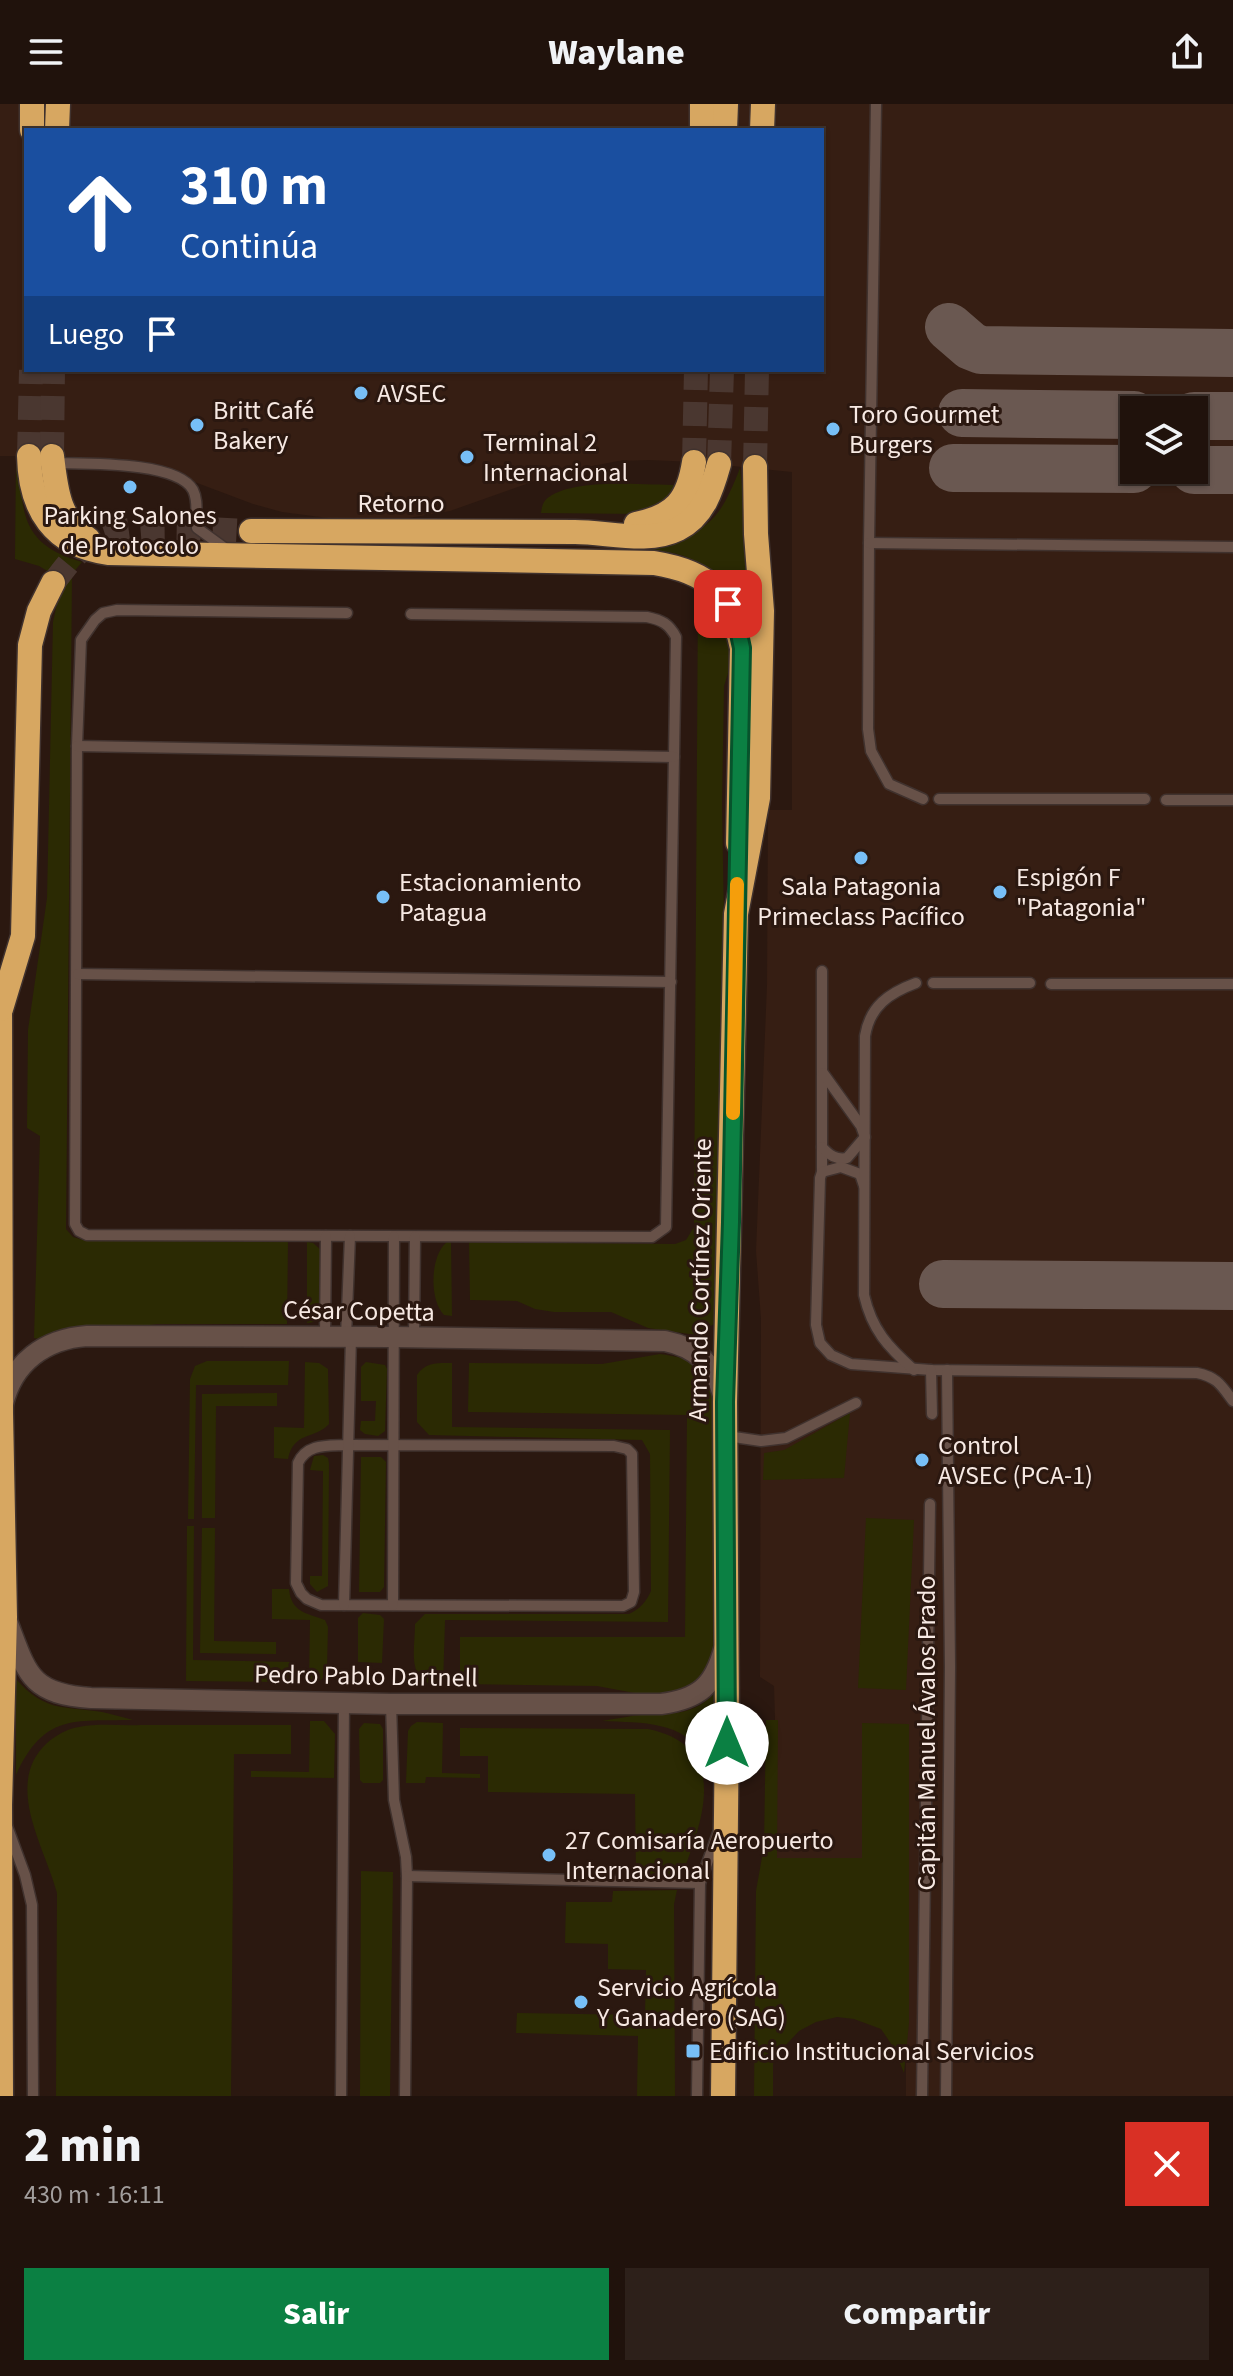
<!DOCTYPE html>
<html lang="es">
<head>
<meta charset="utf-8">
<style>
	:root { --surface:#20120c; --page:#2d201a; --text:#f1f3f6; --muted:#a29e9d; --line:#3d322d; --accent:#0b8043 }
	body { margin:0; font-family:"Source Sans 3",sans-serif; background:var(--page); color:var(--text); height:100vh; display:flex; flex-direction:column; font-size:30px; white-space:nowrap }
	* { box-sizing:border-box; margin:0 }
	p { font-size:26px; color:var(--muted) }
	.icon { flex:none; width:44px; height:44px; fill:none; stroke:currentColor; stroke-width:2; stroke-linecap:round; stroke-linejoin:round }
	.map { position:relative; height:1992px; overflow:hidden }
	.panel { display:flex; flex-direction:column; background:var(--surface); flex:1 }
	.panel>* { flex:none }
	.top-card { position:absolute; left:24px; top:24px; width:800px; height:244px; border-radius:0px; box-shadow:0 2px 6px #0004,0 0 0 2px var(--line); background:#1a4fa0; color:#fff; overflow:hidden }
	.tools { position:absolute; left:1120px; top:292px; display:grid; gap:16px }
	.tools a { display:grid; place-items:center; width:88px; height:88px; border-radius:0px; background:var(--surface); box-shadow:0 2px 6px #0004,0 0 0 2px var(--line); font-size:40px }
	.pin { position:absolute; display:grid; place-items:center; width:68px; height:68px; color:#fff; margin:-34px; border-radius:16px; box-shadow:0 4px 12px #0006 }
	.me { position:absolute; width:88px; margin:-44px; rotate:0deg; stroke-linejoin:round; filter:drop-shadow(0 0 6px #0008) }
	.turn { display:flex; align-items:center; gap:28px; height:168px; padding:0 24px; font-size:36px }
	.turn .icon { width:104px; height:104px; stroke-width:2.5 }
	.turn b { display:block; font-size:56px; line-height:68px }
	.then { display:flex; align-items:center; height:76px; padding:0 24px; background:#0003; gap:16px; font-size:30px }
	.round { display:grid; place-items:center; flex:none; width:84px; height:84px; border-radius:0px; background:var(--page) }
	.overview { display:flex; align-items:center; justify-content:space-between; height:136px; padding:0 24px }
	h1 { font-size:48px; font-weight:800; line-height:60px }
	.button { display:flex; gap:16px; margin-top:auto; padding:16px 24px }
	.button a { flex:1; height:92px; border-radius:0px; background:var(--accent); color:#fff; font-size:32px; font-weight:800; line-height:92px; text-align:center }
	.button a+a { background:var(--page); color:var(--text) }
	header { display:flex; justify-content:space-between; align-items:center; height:104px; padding:0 24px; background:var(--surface); font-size:36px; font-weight:800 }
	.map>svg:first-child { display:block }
	.built { fill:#361e13; fill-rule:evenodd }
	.green { fill:#2b2a03 }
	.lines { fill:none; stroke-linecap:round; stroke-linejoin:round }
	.taxiway { stroke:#6a5851; stroke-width:48 }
	.highway-tunnel { stroke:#4a3730; stroke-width:24; stroke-dasharray:24 12; stroke-linecap:butt }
	.lane-casing { stroke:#40322e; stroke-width:13 }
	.street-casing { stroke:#40322e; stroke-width:23 }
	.highway-casing { stroke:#40322e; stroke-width:27 }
	.lane { stroke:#675148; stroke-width:10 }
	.street { stroke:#675148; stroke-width:20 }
	.highway { stroke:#d7a761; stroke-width:24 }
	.route-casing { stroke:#07532c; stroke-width:20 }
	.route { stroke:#0b8043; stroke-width:14 }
	.slow { stroke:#f59e0b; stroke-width:14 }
	.poi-dot { fill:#77bff7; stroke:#2b1810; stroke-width:3 }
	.labels { text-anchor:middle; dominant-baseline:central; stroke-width:6; stroke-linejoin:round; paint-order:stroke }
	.poi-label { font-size:26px; fill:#f7e9e3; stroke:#2b1810; text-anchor:start }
	.street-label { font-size:26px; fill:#f7e9e3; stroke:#2b1810 }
</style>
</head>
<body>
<header><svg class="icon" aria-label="menu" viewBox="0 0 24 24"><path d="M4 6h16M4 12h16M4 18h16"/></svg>Waylane<svg class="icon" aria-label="share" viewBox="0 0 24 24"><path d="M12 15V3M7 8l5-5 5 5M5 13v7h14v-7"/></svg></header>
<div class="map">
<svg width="1233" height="1992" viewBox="0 0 1233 1992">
	<rect width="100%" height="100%" fill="#2b1810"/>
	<path class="built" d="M0,0H1233V1992H906V1915L773,1759L775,1614L774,1582L760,1573L761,1215L756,1147L767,881L768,706H792V368L694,358L649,356L618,357L557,369L450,407L397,416L351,417L282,408L253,400L176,371L122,358L63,352H0ZM26,26H822V266H26ZM1134,306H1194V366H1134Z"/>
	<g class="green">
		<path d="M16,357L19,358C22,412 23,441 82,458L72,470L66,1125L73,1133L83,1136L288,1138L287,1220H157L44,1236L34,1234L40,1032L27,1024L28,926L47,794L53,518L58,495L66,478L39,462L15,455Z"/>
		<path d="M740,364L748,438L750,517C730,475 699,448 651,446V441C708,429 719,418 740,364Z"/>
		<path d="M678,381L671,394L641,410L541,409C542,402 543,397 549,393C576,374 644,381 678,381Z"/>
		<path d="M701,480L731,527L729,566L724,582L722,701L725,878L720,1210L714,1220L696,1231L648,1224L611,1208H554L535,1205L517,1197L470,1196L469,1138L675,1140L686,1136L694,1123L698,486Z"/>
		<path d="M307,1138L313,1139L322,1147L321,1209L314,1218L307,1219Z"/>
		<path d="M447,1138H451L452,1212L444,1211C429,1196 430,1151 447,1138Z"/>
		<path d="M660,1250C700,1256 698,1259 717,1292L715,1556L697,1580L663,1592L640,1590L597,1582L460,1580V1533H685L687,1311L468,1308L469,1259L602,1260Z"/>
		<path d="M207,1257H289L288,1281H196L194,1415H188L190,1275L195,1262Z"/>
		<path d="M305,1258L319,1259L328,1265L329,1320C314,1336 294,1327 288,1355L274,1354V1323L304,1324Z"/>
		<path d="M366,1258L385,1261L387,1265L385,1327L378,1332L365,1330L360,1326L361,1317H375L376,1297H361V1263Z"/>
		<path d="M452,1259V1323L670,1326L668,1518L445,1516L443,1582C405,1580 415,1548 415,1520L425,1510H629C640,1505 646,1498 651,1487L650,1350L642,1336L429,1331L417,1318V1271C425,1258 438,1259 452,1259Z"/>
		<path d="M277,1289V1302H216L215,1414H202V1290Z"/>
		<path d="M850,1309L844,1374L763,1376L764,1349L784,1346Z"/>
		<path d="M323,1351L328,1354L329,1360L328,1482L317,1488L310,1480V1472H322L323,1367L310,1366L314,1352Z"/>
		<path d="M361,1353H381L386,1358L384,1483L380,1488H359Z"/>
		<path d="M866,1414L914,1416L906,1586L858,1584Z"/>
		<path d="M187,1422H194L193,1556L294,1558V1578L186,1577Z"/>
		<path d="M202,1424H215L214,1537L276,1538V1550L200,1549Z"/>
		<path d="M272,1485H289C291,1508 306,1509 325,1516L328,1523L327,1565C325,1575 319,1579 309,1579L310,1516L272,1515Z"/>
		<path d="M363,1509L380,1511L384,1515L382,1559L358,1558V1514Z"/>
		<path d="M16,1575C45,1608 63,1602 102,1608C112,1610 122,1613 133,1616C73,1617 44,1610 16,1671Z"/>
		<path d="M723,1580L716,1679C713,1672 711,1662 707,1655C683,1616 643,1619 602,1617C615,1615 629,1612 641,1611C679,1609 697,1612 723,1580Z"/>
		<path d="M766,1616H778L777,1754H862V1619L909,1620V1919L904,1969L894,1944L881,1925L854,1915L837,1913L816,1918L799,1927L784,1943L773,1960V1992H754L756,1787L764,1742Z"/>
		<path d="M310,1617H324L335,1630L334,1674L251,1673V1667L309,1668Z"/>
		<path d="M417,1618L443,1619L442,1669L480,1670V1674L426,1673L425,1679H406L408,1627L411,1622Z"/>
		<path d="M364,1619L380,1620L383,1625V1676L380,1679H363L360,1676L359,1625Z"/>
		<path d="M141,1621H291V1650H234L231,1992H56L57,1789C45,1743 3,1680 47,1639C55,1632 68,1624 79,1623C99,1619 121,1622 141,1621Z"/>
		<path d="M460,1624L648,1625C731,1642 703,1716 682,1771H636L635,1690L488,1688V1652H460Z"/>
		<path d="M361,1767L393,1768L390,1992H360Z"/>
		<path d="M677,1786L674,1800L675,1992H637L638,1932L516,1929L517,1909L645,1911L646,1866L608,1865V1840L565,1839L566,1798H612L613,1787Z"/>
	</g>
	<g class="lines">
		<g class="taxiway">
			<path d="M949,223L971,242L981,246L1233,249"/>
			<path d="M962,309L1134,311"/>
			<path d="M1194,312H1233"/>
			<path d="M953,364L1134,365"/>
			<path d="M1194,366H1233"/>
			<path d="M943,1180L1233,1182"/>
		</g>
		<g class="highway-tunnel">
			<path d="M29,352L31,266"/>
			<path d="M52,352L53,266"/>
			<path d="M694,358L696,266"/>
			<path d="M719,360L722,266"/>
			<path d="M755,363L757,266"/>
			<path d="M53,479C66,463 78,445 96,435C131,417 211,426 251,427"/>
		</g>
		<defs>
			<g id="lane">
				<path d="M876,0L869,439L868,625L871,647L889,680L923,695"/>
				<path d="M54,359C85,360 177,357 193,386C199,398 195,411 197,424L226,445"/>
				<path d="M869,439L1233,443"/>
				<path d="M347,509L117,506L103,509L95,516L81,536L77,642L75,1120L79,1127L87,1131L652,1133L666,1123L676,533C669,520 662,516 647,513L411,510"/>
				<path d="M77,642L674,653"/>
				<path d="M939,695H1145"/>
				<path d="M1166,696H1233"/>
				<path d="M822,867V1068"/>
				<path d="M78,870L671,878"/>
				<path d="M933,879H1030"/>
				<path d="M1051,880H1233"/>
				<path d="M822,1043C829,1051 836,1056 847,1054L865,1033L861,1022L823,969"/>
				<path d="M864,1082L860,1070L841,1063L822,1068L820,1074L816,1221L820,1239L831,1251L851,1260L931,1266L1197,1269C1217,1273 1221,1281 1233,1297"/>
				<path d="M325,1232L326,1132"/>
				<path d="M346,1233L350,1132"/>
				<path d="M414,1233L415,1133"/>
				<path d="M914,1266C888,1243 872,1226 864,1191L865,932C870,902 889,889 916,879"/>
				<path d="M931,1266L932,1310"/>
				<path d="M727,1332L761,1337L786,1334L856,1299"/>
				<path d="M347,1341L614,1342L627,1345L632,1350L634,1488L631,1498L623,1502L321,1501L307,1495L301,1489L296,1479L298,1359C307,1339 328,1342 347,1341Z"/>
				<path d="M344,1501L351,1233"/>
				<path d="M393,1501L394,1133"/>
				<path d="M391,1600L394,1696L406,1753L407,1772L405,1992"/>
				<path d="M7,1722L25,1771L32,1801L33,1992"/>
				<path d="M407,1772L700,1779"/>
				<path d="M341,1992L344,1599"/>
				<path d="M697,1992L700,1779L718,1729"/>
				<path d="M922,1992L930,1400"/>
				<path d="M946,1992L950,1563L947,1266"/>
			</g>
			<g id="street">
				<path d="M3,1300C13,1258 45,1235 87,1232L393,1233L665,1237C695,1243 715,1260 723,1291"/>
				<path d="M7,1517C27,1569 29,1590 91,1594L391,1600H661C699,1595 714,1582 724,1545"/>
			</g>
			<g id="highway">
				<path d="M32,26V0"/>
				<path d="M57,26L58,0"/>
				<path d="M702,26V0"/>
				<path d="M725,26L726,0"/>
				<path d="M762,26L763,0"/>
				<path d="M29,352C30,405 53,442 109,449L654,459C710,468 730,489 742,544L738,739"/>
				<path d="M52,352C56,385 58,415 88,435"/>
				<path d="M636,420C675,412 688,396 694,358"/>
				<path d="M251,427C359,427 467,427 575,428C608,428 648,440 678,425C704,412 712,385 719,360"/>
				<path d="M0,899L1,1309L5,1513L0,1701L1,1992"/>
				<path d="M1,905L23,832L30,541L39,507L53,479"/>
				<path d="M723,1992L727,1617L725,1298L736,810L758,694L762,507L756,430L755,363"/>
			</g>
		</defs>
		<use href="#lane" class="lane-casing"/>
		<use href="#street" class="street-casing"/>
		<use href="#highway" class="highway-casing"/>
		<use href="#lane" class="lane"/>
		<use href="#street" class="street"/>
		<use href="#highway" class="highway"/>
	</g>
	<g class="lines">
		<defs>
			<path id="route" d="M727,1639L725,1298L731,1118L742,544L736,516L728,500"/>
		</defs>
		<use href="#route" class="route-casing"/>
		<use href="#route" class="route"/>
		<path class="slow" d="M733,1009L737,780"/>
	</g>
	<g class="poi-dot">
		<circle cx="361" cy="289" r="8"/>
		<circle cx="197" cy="321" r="8"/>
		<circle cx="833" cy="325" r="8"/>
		<circle cx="467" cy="353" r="8"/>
		<circle cx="130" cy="383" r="8"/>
		<circle cx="861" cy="754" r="8"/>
		<circle cx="1000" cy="788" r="8"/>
		<circle cx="383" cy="793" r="8"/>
		<circle cx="922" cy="1356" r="8"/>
		<circle cx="549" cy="1751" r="8"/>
		<circle cx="581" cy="1898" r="8"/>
		<rect x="685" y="1939" width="16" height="16" rx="4"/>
	</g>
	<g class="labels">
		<g class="poi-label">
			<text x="377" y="289">AVSEC</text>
			<text x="213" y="306">Britt Café<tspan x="213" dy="30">Bakery</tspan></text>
			<text x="849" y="310">Toro Gourmet<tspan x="849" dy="30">Burgers</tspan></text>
			<text x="483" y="338">Terminal 2<tspan x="483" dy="30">Internacional</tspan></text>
			<text x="130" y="411" text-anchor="middle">Parking Salones<tspan x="130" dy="30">de Protocolo</tspan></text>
			<text x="1016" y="773">Espigón F<tspan x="1016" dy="30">"Patagonia"</tspan></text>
			<text x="399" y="778">Estacionamiento<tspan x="399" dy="30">Patagua</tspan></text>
			<text x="861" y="782" text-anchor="middle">Sala Patagonia<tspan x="861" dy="30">Primeclass Pacífico</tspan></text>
			<text x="938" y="1341">Control<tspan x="938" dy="30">AVSEC (PCA-1)</tspan></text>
			<text x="565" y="1736">27 Comisaría Aeropuerto<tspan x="565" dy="30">Internacional</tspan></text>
			<text x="597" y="1883">Servicio Agrícola<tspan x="597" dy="30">Y Ganadero (SAG)</tspan></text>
			<text x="709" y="1947">Edificio Institucional Servicios</text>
		</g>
		<g class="street-label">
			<text x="401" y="399">Retorno</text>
			<text transform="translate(700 1176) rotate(-89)">Armando Cortínez Oriente</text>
			<text transform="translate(359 1207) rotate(1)">César Copetta</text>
			<text transform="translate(366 1572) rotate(1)">Pedro Pablo Dartnell</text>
			<text transform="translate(926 1629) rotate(-90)">Capitán Manuel Ávalos Prado</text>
		</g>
	</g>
</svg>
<div class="tools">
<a><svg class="icon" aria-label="layers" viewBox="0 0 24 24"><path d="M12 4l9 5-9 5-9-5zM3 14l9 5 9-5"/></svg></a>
</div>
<div class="pin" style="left:728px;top:500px;background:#d93025"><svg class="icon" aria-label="arrive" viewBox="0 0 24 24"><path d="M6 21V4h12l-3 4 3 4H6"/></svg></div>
<svg class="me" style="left:727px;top:1639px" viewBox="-20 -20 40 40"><circle r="19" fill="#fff"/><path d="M0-13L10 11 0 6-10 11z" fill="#0b8043"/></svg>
<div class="top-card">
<div class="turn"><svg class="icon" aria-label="ahead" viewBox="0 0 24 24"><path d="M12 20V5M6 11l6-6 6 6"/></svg><div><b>310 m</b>Continúa</div></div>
<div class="then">Luego<svg class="icon" aria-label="arrive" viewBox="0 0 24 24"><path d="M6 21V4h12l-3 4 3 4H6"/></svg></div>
</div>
</div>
<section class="panel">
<div class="overview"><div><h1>2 min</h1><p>430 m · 16:11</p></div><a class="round" style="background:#d93025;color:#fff"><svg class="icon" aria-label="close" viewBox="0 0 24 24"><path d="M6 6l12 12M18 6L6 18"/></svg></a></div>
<div class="button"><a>Salir</a><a>Compartir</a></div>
</section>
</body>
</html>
